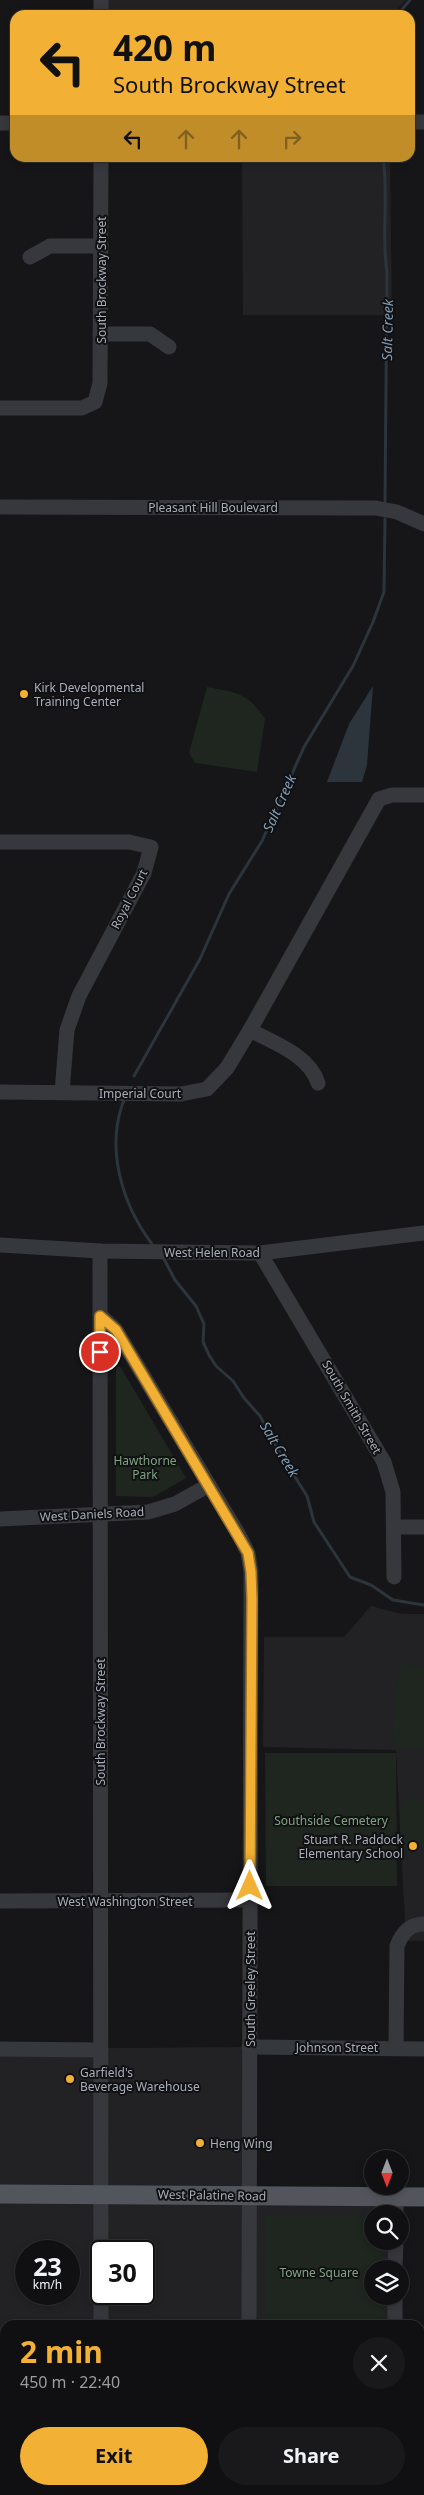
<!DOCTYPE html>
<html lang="en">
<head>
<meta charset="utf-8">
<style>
	:root { --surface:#101012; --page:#19191b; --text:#f1f3f6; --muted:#9c9d9f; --line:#303032; --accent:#f2b134 }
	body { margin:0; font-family:"Noto Sans",sans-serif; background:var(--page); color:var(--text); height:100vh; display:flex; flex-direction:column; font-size:19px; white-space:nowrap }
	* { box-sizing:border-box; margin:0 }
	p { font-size:16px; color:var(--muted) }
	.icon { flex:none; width:28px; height:28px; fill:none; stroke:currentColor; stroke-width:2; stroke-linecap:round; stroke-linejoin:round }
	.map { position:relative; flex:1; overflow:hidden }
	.drawer { position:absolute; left:0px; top:2320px; width:425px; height:175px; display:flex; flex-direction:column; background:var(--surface); border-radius:15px 15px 0 0; box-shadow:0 2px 8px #0003,0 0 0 1px var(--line) }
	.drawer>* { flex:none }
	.hud { position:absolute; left:10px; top:10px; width:405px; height:152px; border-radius:15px; box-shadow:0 2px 8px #0003,0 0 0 1px var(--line); background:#f2b134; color:#111; overflow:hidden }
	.needle { width:32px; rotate:180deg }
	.buttons { position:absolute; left:364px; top:2150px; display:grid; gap:10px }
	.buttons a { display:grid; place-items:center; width:45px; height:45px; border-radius:50%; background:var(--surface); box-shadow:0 2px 8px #0003,0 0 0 1px var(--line); font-size:25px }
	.speed { position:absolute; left:15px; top:2240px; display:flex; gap:10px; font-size:25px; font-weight:700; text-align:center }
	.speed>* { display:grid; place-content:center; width:65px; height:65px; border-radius:50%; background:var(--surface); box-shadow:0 2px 8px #0003,0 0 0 1px var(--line); line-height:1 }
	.speed small { font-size:12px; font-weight:400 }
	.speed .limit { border:2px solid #111; border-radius:8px; background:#fff; color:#111 }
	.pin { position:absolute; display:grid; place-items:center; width:42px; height:42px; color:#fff; margin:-21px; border:2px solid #fff; border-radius:50%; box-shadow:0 1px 5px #0007 }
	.me { position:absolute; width:55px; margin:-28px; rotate:0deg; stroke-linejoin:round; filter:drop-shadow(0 0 4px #0008) }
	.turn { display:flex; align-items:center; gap:18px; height:105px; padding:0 20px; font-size:22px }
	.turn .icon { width:65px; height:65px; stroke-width:2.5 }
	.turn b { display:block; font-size:35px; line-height:42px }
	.lanes { display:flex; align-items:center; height:48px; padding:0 20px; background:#0003; justify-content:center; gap:25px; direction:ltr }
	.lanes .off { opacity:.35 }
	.round { display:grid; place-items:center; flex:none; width:52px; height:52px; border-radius:26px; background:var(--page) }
	.headline { display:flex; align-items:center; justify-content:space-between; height:85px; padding:0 20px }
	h1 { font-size:30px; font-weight:700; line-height:38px; color:var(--accent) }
	.cta { display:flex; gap:10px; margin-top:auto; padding:10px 20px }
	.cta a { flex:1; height:58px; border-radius:30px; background:var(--accent); color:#111; font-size:20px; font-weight:700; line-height:58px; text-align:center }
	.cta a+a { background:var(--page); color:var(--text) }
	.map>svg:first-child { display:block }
	.built { fill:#222225; fill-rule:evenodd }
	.green { fill:#1e261f }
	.water { fill:#2c353c }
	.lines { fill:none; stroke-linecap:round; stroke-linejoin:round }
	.stream { stroke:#2c353c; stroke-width:3 }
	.minor { stroke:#37383d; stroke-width:15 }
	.major { stroke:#53555c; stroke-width:19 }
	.rail { stroke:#4a4c52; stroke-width:3; stroke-dasharray:6 5; stroke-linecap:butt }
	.route-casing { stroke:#9d7322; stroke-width:12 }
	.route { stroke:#f2b134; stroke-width:9 }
	.poi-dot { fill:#f2b134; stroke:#111113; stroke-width:2 }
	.labels { text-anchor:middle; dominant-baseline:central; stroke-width:4; stroke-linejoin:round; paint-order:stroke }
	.street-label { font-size:12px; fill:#a8adb8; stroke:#111113 }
	.poi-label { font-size:12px; fill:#a8adb8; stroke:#111113; text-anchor:start }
	.park-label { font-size:12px; fill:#7fa381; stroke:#111113 }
	.water-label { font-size:14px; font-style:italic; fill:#7f9bb3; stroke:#111113 }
</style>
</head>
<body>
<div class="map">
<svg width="424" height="2495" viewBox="0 0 424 2495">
	<rect width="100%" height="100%" fill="#161618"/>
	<g class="built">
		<path d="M101,0H406L392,15H101Z"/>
		<path d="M242,158H390L392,315H243Z"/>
		<path d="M371,1606L402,1614H424V1941H406L396,1750L263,1747L264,1637H344Z"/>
		<path d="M249,2047V2195L396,2197V2214H372V2241H396L395,2269H372V2296H395V2325H5V2490H395V2495H0V2049ZM26,2251H69V2294H26ZM101,2251H144V2294H101Z"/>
	</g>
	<g class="green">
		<path d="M207,687C238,693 247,692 265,719L257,772L195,763L189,753Z"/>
		<path d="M120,1366L186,1478L153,1497L116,1496V1367Z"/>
		<path d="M400,1664L424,1667V1751L399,1747L392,1738Z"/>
		<path d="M265,1753H396L397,1886H266Z"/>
		<path d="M408,1798L423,1799L424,1801V1848L400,1847V1811Z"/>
		<path d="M266,2216H372V2241H384V2269H372V2296H384V2325H266Z"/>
	</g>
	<path class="water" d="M373,686L367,765L362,782H327L349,724Z"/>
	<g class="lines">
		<g class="stream">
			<path d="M397,15L410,0"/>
			<path d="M383,158C389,196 381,234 387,272L385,502"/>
			<path d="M134,1076L200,959L229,894L262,841L304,747L353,666L373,622L384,592L385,519"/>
			<path d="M124,1100C105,1148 122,1204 152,1244"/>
			<path d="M164,1259L175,1280L196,1306L204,1324L203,1342L209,1355L216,1366L233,1381L244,1398L260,1416L280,1453L307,1496L314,1522L350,1577L371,1585L393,1600L424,1605"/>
		</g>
		<g class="minor">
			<path d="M101,0V15"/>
			<path d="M410,122H424"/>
			<path d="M0,123H15"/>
			<path d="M30,257L50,246H101"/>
			<path d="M100,334H150L169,347"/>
			<path d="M0,408H82L95,402L100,383L101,158"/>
			<path d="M0,507L376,508L397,512L424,524"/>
			<path d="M0,842H129L151,847L144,873L79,996L67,1030L62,1092"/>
			<path d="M250,1030C274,1043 309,1055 318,1083"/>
			<path d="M0,1092L181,1094L207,1089L227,1068L250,1030L379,799L392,795H424"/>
			<path d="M0,1245L100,1251L260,1253L424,1233"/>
			<path d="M100,1251L101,2325"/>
			<path d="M260,1253L384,1462L393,1492L394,1577"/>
			<path d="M100,1315L116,1330L239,1535L248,1553L251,1572L249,2325"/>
			<path d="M0,1519L148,1512L175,1504L209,1485"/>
			<path d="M394,1527H424"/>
			<path d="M0,1901L250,1900"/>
			<path d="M249,2047L424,2049"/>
			<path d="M396,2047L397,1946C402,1933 409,1924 424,1924"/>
			<path d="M0,2049L101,2050"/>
			<path d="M396,2214V2197"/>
			<path d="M395,2269L396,2241"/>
			<path d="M395,2325V2296"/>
			<path d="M0,2343H5"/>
			<path d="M420,2346H424"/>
			<path d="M249,2490V2493L393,2495"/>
			<path d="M0,2491L101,2490"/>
			<path d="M397,2495H424"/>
		</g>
		<path class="major" d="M0,2194L424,2197"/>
		<g class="rail">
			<path d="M0,2385L5,2388"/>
			<path d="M0,2397L5,2400"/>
			<path d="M144,2490L153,2495"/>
			<path d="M156,2490L164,2495"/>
			<path d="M178,2490L186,2495"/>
		</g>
	</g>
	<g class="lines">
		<defs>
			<path id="route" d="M100,1352V1316L116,1330L248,1553L251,1572L252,1599L250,1886"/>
		</defs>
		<use href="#route" class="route-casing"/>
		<use href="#route" class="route"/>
	</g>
	<g class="poi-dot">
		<circle cx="24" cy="694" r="5"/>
		<circle cx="413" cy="1846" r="5"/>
		<circle cx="70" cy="2079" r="5"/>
		<circle cx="200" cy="2143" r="5"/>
	</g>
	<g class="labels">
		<g class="street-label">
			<text transform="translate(101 280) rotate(-90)">South Brockway Street</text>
			<text x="213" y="507">Pleasant Hill Boulevard</text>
			<text transform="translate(129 899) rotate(-63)">Royal Court</text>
			<text x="140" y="1093">Imperial Court</text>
			<text x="212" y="1252">West Helen Road</text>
			<text transform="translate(352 1407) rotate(60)">South Smith Street</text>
			<text transform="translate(92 1514) rotate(-3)">West Daniels Road</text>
			<text transform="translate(100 1722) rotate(-90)">South Brockway Street</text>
			<text x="125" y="1901">West Washington Street</text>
			<text transform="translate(250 1989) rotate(-90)">South Greeley Street</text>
			<text x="337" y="2047">Johnson Street</text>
			<text transform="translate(212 2195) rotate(1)">West Palatine Road</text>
		</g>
		<g class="poi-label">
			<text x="34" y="687">Kirk Developmental<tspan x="34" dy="14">Training Center</tspan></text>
			<text x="403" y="1839" text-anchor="end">Stuart R. Paddock<tspan x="403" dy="14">Elementary School</tspan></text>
			<text x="80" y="2072">Garfield's<tspan x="80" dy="14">Beverage Warehouse</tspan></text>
			<text x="210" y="2143">Heng Wing</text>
		</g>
		<g class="park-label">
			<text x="145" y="1460">Hawthorne<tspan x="145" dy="14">Park</tspan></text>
			<text x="331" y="1820">Southside Cemetery</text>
			<text x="319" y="2272">Towne Square</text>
		</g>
		<g class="water-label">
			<text transform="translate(387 330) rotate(-89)">Salt Creek</text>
			<text transform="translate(279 803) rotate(-66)">Salt Creek</text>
			<text transform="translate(280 1449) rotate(59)">Salt Creek</text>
		</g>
	</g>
</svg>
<div class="buttons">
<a><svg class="needle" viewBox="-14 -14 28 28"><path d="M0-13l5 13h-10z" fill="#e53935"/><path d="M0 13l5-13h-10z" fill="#9c9d9f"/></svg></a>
<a><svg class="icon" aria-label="search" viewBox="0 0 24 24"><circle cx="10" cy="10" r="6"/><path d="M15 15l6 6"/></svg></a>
<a><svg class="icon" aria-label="layers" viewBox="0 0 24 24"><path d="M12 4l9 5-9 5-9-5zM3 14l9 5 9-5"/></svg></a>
</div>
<div class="speed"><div>23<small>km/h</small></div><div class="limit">30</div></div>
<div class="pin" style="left:100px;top:1352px;background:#d93025"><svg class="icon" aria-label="arrive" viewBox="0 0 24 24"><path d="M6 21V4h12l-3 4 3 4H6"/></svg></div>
<svg class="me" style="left:250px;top:1886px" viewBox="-20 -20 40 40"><path d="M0-17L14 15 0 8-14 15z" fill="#f2b134" stroke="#fff" stroke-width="4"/></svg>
<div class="hud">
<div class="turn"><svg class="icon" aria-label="left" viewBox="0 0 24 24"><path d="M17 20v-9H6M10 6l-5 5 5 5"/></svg><div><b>420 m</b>South Brockway Street</div></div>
<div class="lanes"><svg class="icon" aria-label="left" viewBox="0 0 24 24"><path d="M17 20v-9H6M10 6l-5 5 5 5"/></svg><svg class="icon off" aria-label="ahead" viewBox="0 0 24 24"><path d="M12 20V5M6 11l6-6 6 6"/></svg><svg class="icon off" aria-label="ahead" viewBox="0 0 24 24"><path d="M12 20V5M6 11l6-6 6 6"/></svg><svg class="icon off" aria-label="right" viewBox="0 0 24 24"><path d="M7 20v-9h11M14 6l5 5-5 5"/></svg></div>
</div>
<section class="drawer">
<div class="headline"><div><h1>2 min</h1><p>450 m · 22:40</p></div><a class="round"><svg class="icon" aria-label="close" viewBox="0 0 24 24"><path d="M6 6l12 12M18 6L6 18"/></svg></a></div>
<div class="cta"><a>Exit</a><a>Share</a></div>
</section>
</div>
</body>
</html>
